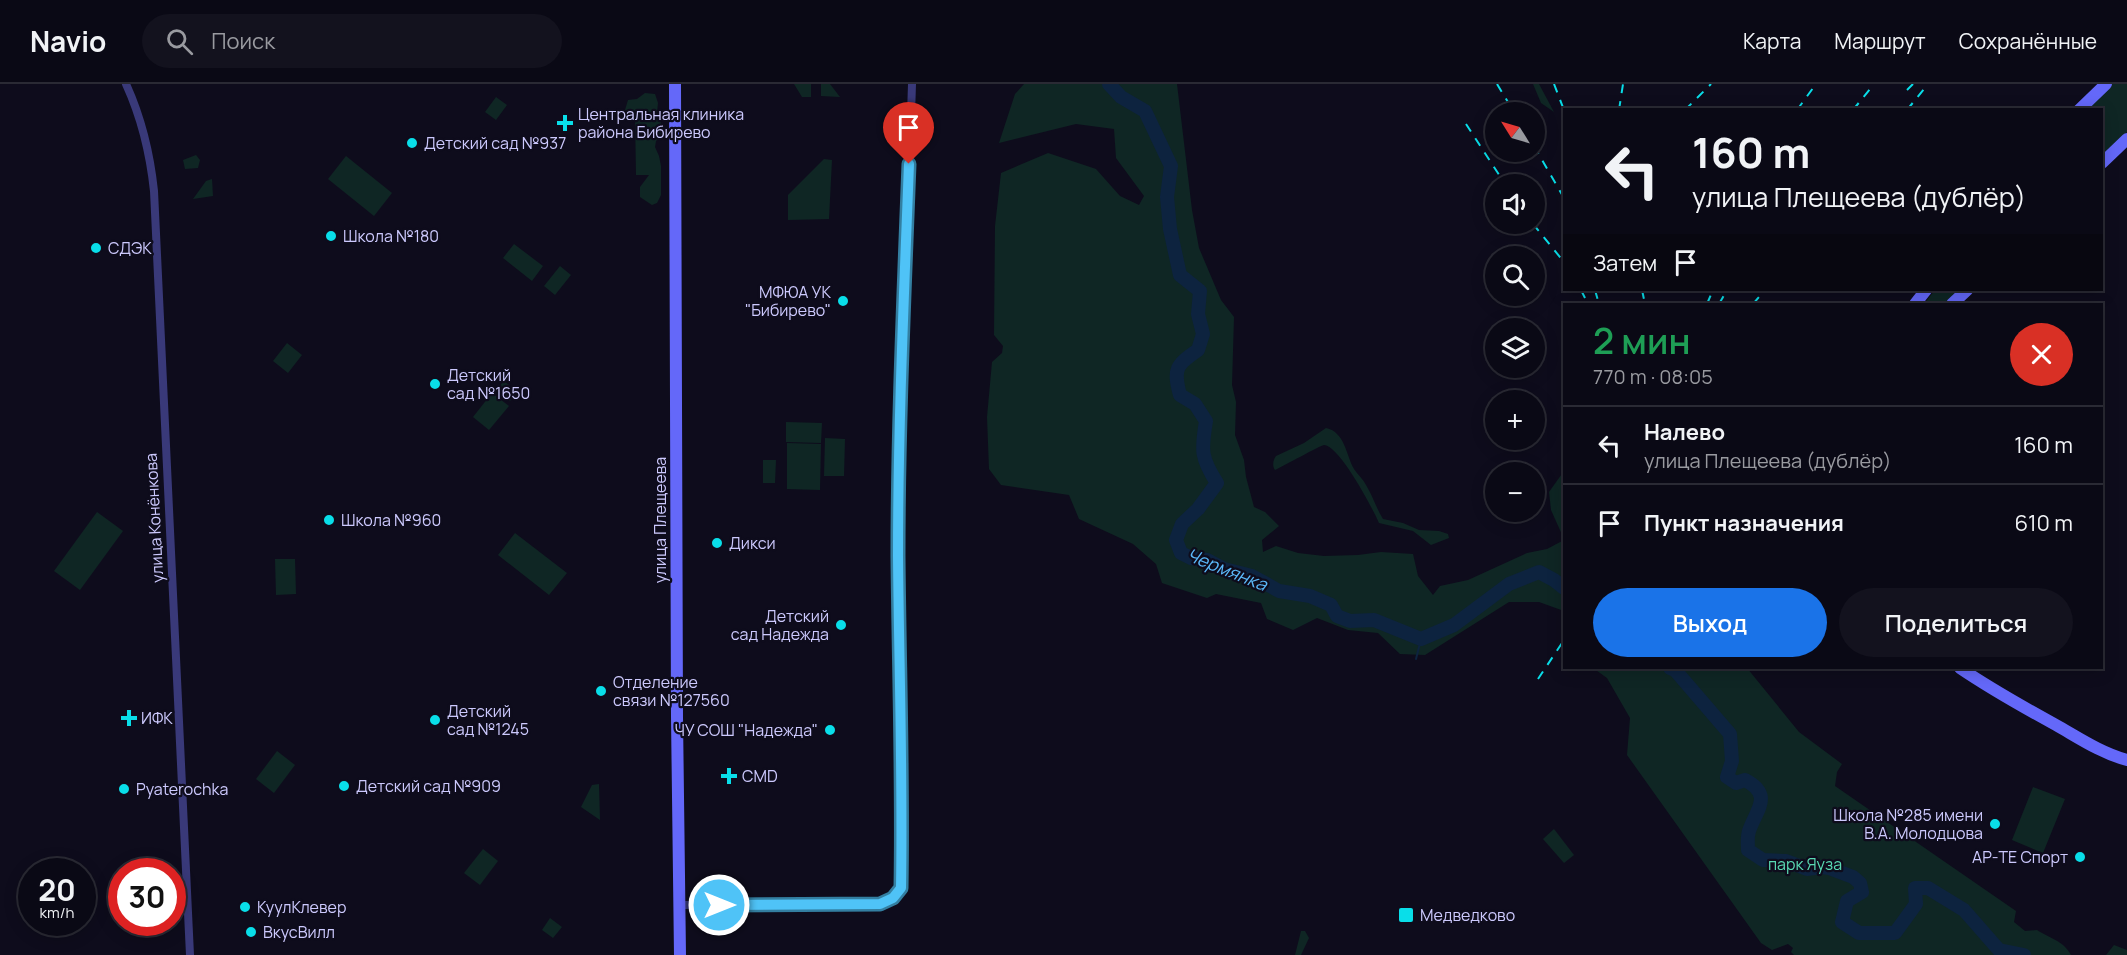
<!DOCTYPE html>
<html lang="ru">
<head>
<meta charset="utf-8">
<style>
	:root { --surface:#0a0915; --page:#13121e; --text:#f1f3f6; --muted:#999aa0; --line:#2a2a34; --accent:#1a73e8 }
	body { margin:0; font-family:Manrope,sans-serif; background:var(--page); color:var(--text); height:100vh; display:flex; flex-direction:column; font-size:22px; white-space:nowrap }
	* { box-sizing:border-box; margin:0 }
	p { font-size:20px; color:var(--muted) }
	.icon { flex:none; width:33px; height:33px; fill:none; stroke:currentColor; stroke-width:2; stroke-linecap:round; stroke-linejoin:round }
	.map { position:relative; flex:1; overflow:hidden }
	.details { position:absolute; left:1563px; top:219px; width:540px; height:366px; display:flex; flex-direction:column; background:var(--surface); border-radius:0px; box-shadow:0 3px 15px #0003,0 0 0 2px var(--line) }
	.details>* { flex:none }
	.top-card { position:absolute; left:1563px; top:24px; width:540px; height:183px; border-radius:0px; box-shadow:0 3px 15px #0003,0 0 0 2px var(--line); background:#0a0915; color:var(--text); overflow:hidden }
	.needle { width:39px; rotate:307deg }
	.controls { position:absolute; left:1485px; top:18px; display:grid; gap:12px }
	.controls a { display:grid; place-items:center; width:60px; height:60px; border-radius:50%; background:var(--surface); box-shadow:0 3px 15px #0003,0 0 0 2px var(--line); font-size:30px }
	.speed { position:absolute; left:18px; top:774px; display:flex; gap:12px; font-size:30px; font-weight:700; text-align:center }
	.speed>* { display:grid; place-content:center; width:78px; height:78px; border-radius:50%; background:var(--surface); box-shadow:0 3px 15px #0003,0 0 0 2px var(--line); line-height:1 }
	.speed small { font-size:15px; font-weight:400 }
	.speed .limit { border:9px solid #d22; background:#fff; color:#111 }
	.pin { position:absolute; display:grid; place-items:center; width:51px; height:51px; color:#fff; margin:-62px -26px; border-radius:50% 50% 50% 0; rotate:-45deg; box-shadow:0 0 6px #0007 }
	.pin .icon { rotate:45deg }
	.me { position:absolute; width:66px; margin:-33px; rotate:90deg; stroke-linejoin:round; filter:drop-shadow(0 0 4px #0008) }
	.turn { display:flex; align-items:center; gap:21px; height:126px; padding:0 30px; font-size:27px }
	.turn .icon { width:78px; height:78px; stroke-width:2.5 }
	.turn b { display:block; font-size:42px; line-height:51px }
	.then { display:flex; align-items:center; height:57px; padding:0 30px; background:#0003; gap:12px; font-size:22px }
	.round { display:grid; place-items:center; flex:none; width:63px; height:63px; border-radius:32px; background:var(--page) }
	.headline { display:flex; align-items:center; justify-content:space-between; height:102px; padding:0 30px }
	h1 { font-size:36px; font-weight:600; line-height:45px; color:#1e9e55 }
	.primary-button { display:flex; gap:12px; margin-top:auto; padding:12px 30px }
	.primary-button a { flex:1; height:69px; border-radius:36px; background:var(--accent); color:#fff; font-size:24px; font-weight:600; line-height:69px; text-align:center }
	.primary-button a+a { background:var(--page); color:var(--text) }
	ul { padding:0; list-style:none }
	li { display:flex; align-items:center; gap:18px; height:78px; padding:0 30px; border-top:2px solid var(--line) }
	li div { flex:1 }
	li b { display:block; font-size:22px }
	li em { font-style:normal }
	header { display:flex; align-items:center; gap:36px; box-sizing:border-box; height:84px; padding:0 30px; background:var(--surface); border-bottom:2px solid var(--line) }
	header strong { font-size:28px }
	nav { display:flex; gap:33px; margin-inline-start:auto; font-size:21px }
	.search { width:420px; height:54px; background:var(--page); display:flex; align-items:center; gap:15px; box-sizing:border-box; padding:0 21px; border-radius:33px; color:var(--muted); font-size:22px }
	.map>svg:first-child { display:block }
	.green { fill:#0f2624 }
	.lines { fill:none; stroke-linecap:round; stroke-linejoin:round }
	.stream { stroke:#0d233f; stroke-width:2 }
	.river { stroke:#0d233f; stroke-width:14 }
	.street { stroke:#393979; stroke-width:8 }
	.secondary { stroke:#6468f9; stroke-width:12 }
	.rail { stroke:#09dee9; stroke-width:2; stroke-dasharray:9 8; stroke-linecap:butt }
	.route-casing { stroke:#337fa1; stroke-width:15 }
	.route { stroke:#4fc3f7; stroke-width:10 }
	.poi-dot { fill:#09dee9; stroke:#0e0c1c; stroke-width:2 }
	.labels { text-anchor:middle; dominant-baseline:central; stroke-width:4.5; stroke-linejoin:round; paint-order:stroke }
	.poi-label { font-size:16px; fill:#ccc9fd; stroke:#0e0c1c; text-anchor:start }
	.street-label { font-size:16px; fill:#ccc9fd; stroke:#0e0c1c }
	.park-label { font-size:16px; fill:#59d9b3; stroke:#0e0c1c }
	.water-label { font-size:18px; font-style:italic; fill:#5bb8f9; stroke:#0e0c1c }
</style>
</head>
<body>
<header>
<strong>Navio</strong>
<div class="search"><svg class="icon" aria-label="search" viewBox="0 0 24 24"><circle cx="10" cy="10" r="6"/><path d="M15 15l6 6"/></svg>Поиск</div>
<nav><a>Карта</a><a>Маршрут</a><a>Сохранённые</a></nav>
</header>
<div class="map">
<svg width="2127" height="871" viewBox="0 0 2127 871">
	<rect width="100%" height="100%" fill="#0e0c1c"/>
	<g class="green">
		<path d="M794,0H811V13H802Z"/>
		<path d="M821,0H830L840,13L821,12Z"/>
		<path d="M1024,0H1177L1192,126L1199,164L1221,216L1234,233L1232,301L1236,318L1235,351L1244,376L1246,393L1254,423L1265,428L1279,442L1262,456L1263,468L1276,462L1298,469L1324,472L1358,471L1381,468L1413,470L1418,492L1433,511L1440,502L1468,496L1527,469L1547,465L1564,456V527L1539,518H1509L1425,571L1400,570L1378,549L1348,546L1317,534L1293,546L1267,535L1261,519L1216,510L1207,514L1162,499L1156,480L1133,460L1079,435L1069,411L1001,401L989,385L987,333L992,278L1002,269L1003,262L994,251L995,142L1001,89L1048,69L1096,85L1120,112L1139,121L1144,112L1116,74L1114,45L1076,40L999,59L1015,10Z"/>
		<path d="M1533,0H1539L1554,28L1541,19Z"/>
		<path d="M2112,0H2127V48L2102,72V26H2086Z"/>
		<path d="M645,9L655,10L658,19L657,29L663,44L662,50L656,57L655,63L659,72L661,82V111L657,119L652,121L640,113V103L649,91H636L635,33L625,26L628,16L637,15Z"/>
		<path d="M496,13L507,21L496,36L485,28Z"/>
		<path d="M196,71L200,76L198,84L185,85L183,76Z"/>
		<path d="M346,72L392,109L374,132L328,95Z"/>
		<path d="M824,75L832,76L829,135L788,136V111Z"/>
		<path d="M212,95L213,112L193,115L206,97Z"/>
		<path d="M514,160L543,182L532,197L503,174Z"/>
		<path d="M560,182L571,191L555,211L544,202Z"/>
		<path d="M1935,206H1963L1948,220H1924Z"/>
		<path d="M287,259L302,271L288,289L273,277Z"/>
		<path d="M504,297L517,308L510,317L496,306Z"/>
		<path d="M492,309L509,322L489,346L473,333Z"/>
		<path d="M786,338L822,339L821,359L786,358Z"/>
		<path d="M1326,344C1345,348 1346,371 1354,385C1358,391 1363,395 1366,401C1373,412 1376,424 1383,435L1403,439L1419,446L1439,447L1448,450L1449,454L1431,461L1413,447L1379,439C1373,425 1340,362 1324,361C1321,361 1282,383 1275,386C1272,382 1273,376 1276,372L1304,359Z"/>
		<path d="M825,354L845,355L844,392H824Z"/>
		<path d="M787,359L821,360L820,406L787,405Z"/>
		<path d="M763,376H776L775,399H763Z"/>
		<path d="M1564,387V455L1551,426L1549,408Z"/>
		<path d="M97,428L123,447L80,506L54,487Z"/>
		<path d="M515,449L567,489L549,511L498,471Z"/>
		<path d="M275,475H295L296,510L276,511Z"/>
		<path d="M1593,584H1747L1799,648L1842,680L1837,688L1835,702L2016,827L2014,838L2025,847L2037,846C2049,854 2064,857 2071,871H1794L1791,868L1793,864L1788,860L1772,866L1761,859L1627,671L1630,634L1607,594Z"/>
		<path d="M277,667L295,681L274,709L256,695Z"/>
		<path d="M599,700L600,736L581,723L592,701Z"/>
		<path d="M2033,703L2065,715L2043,769L2012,756Z"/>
		<path d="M1554,745L1574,771L1564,779L1543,755Z"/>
		<path d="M483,765L498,777L480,801L464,789Z"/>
		<path d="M550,834L562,843L553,854L542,846Z"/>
		<path d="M1301,847H1305L1309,854L1301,871H1295Z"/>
		<path d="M2114,861L2127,866V871H2106Z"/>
	</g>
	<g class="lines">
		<path class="stream" d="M1416,575L1421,555"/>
		<g class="river">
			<path d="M1109,0L1121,13L1145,27L1171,82L1167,113L1170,145L1180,191L1200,207L1198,230L1203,250L1198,266C1176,281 1173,285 1180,311L1195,320L1206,337C1201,367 1201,374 1217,399L1198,425L1182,440L1176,456L1181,469L1191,474L1207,476L1224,485L1252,492L1279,507L1310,512L1331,521L1337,532L1350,537L1374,536L1421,555L1454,541L1509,500L1539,488L1554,496L1564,504"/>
			<path d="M1670,584L1675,586L1730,650L1732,677L1727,693L1736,699L1745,696C1774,711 1756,726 1749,747C1747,753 1748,760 1748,766L1763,776L1786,777L1807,785L1822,783L1829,784L1853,793L1860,799L1862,808L1847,817L1842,838L1859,849H1895L1916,820L1915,804H1928L1964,826L1999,866L2024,871"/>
		</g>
		<g class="street">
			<path d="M126,0C142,35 150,69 154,107L190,871"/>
			<path d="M680,821L880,820L893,815L901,804L903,708L898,474L899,398L912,0"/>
		</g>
		<g class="secondary">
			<path d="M675,0L677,633L680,871"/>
			<path d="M2079,26L2106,0"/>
			<path d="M2102,79L2127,55"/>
			<path d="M1915,220L1926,206"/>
			<path d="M1952,220L1967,206"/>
			<path d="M1960,584C1991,605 2023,623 2056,641C2079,654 2101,669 2127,676"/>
		</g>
		<g class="rail">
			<path d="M1497,0L1514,28"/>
			<path d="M1554,0L1564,26"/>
			<path d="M1907,6L1913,0"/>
			<path d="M1619,26L1623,0"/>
			<path d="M1685,26L1711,0"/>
			<path d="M1797,26L1816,0"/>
			<path d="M1853,26L1874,0"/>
			<path d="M1907,26L1928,0"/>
			<path d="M1466,40L1505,100"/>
			<path d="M1534,62L1564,114"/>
			<path d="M1533,140L1564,178"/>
			<path d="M1581,206L1588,220"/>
			<path d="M1595,206L1599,220"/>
			<path d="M1642,206L1645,220"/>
			<path d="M1707,220L1713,206"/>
			<path d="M1719,220L1727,206"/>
			<path d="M1753,220L1765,206"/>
			<path d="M1768,220L1769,218"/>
			<path d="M1538,595L1564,556"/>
		</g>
	</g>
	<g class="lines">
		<defs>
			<path id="route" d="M719,821L880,820L893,814L901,804C903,693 899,583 898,472C898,341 904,211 909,80"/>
		</defs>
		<use href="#route" class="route-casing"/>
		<use href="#route" class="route"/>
	</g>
	<g class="poi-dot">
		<path d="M562 30h6v6h6v6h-6v6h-6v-6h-6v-6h6z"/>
		<circle cx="412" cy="59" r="6"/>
		<circle cx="331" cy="152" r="6"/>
		<circle cx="96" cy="164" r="6"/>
		<circle cx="843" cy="217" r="6"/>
		<circle cx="435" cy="300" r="6"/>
		<circle cx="329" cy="436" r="6"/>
		<circle cx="717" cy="459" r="6"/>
		<circle cx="841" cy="541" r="6"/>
		<circle cx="601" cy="607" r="6"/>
		<path d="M126 625h6v6h6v6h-6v6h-6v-6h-6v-6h6z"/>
		<circle cx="435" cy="636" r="6"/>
		<circle cx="830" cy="646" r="6"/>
		<path d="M726 683h6v6h6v6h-6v6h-6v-6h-6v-6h6z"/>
		<circle cx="344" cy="702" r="6"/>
		<circle cx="124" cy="705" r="6"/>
		<circle cx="1995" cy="740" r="6"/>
		<circle cx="2080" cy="773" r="6"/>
		<circle cx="245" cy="823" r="6"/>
		<rect x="1398" y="823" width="16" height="16" rx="3"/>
		<circle cx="251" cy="848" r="6"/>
	</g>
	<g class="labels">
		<g class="poi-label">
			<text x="578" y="30">Центральная клиника<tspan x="578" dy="18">района Бибирево</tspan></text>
			<text x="424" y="59">Детский сад №937</text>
			<text x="343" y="152">Школа №180</text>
			<text x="108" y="164">СДЭК</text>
			<text x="831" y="208" text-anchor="end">МФЮА УК<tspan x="831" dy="18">"Бибирево"</tspan></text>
			<text x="447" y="291">Детский<tspan x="447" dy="18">сад №1650</tspan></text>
			<text x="341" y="436">Школа №960</text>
			<text x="729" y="459">Дикси</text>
			<text x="829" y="532" text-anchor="end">Детский<tspan x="829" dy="18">сад Надежда</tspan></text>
			<text x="613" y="598">Отделение<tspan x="613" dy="18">связи №127560</tspan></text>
			<text x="447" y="627">Детский<tspan x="447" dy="18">сад №1245</tspan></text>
			<text x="141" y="634">ИФК</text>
			<text x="818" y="646" text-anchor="end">ЧУ СОШ "Надежда"</text>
			<text x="742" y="692">CMD</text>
			<text x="356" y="702">Детский сад №909</text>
			<text x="136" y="705">Pyaterochka</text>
			<text x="1983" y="731" text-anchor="end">Школа №285 имени<tspan x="1983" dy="18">В.А. Молодцова</tspan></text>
			<text x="2068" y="773" text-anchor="end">АР-ТЕ Спорт</text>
			<text x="257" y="823">КуулКлевер</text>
			<text x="1420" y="831">Медведково</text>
			<text x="263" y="848">ВкусВилл</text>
		</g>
		<g class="street-label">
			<text transform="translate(154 434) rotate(-93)">улица Конёнкова</text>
			<text transform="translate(660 436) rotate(-90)">улица Плещеева</text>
		</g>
		<g class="park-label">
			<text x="1805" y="780">парк Яуза</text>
		</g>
		<g class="water-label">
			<text transform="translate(1227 485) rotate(22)">Чермянка</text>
		</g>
	</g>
</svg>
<div class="controls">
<a><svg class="needle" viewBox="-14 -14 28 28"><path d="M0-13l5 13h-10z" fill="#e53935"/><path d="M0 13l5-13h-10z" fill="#999aa0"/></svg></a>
<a><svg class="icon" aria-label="sound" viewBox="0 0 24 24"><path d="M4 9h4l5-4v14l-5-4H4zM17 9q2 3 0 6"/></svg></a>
<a><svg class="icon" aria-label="search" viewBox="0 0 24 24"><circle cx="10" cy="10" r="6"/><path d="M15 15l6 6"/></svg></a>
<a><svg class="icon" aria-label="layers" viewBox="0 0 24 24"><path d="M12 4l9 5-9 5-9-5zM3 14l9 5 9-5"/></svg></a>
<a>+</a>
<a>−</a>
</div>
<div class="speed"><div>20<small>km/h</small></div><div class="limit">30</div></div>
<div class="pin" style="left:909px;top:80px;background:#d93025"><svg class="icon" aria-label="arrive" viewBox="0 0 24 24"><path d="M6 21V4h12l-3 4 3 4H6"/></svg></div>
<svg class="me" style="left:719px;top:821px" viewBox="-20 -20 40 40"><circle r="17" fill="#4fc3f7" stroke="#fff" stroke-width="3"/><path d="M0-11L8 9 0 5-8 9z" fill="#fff"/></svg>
<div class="top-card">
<div class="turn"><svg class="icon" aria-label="left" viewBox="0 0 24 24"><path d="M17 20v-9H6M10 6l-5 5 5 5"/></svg><div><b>160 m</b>улица Плещеева (дублёр)</div></div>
<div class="then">Затем<svg class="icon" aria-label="arrive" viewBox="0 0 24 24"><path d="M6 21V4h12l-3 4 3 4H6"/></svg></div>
</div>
<section class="details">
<div class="headline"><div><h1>2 мин</h1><p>770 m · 08:05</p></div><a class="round" style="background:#d93025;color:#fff"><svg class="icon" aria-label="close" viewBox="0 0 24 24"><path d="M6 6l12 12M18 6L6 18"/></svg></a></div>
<ul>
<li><svg class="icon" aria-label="left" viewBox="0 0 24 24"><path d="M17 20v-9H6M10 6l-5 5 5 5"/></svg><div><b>Налево</b><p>улица Плещеева (дублёр)</p></div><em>160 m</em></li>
<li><svg class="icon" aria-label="arrive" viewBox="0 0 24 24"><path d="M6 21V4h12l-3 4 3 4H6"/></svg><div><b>Пункт назначения</b></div><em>610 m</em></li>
</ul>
<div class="primary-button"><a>Выход</a><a>Поделиться</a></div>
</section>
</div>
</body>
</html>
